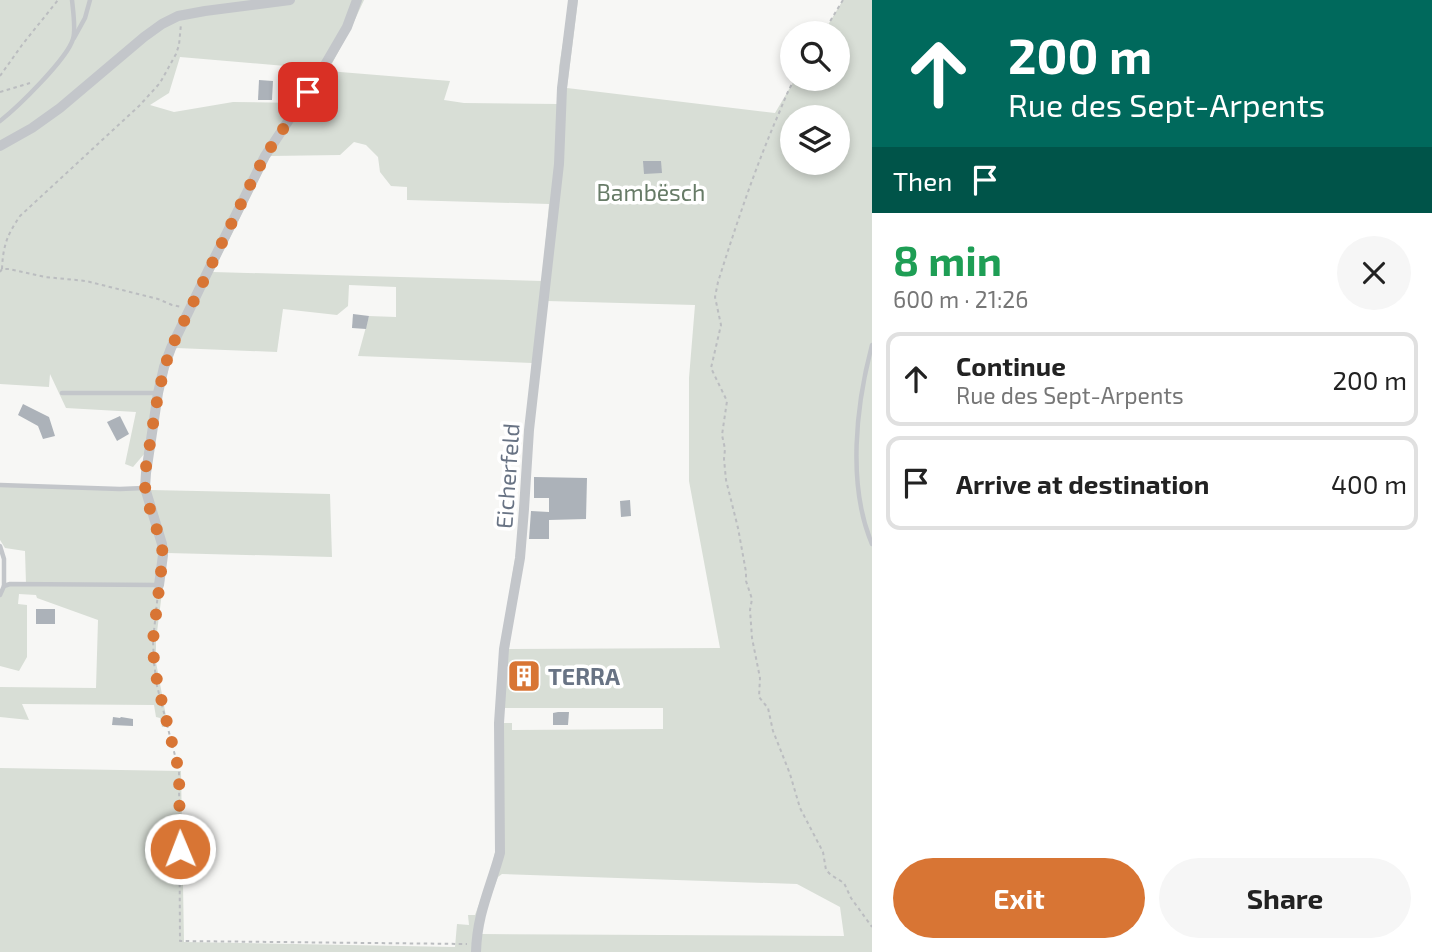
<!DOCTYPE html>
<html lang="en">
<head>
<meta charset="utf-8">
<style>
	:root { --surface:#fff; --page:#f6f6f6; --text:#222; --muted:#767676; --line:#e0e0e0; --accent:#d87534 }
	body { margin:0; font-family:"Exo 2",sans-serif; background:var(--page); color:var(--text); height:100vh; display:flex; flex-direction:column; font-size:26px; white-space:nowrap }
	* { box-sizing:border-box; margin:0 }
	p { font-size:23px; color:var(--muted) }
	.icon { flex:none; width:38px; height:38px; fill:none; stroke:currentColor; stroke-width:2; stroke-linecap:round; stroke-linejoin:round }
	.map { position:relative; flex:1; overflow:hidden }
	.panel { display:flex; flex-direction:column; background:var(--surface); width:560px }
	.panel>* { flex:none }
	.guide { background:#00695c; color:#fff; overflow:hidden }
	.buttons { position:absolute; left:780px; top:21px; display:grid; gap:14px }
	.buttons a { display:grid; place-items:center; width:70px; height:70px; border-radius:50%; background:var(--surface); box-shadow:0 4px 10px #0003; font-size:35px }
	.pin { position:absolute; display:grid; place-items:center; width:60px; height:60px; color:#fff; margin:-30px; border-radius:14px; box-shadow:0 4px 10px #0006 }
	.me { position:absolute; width:77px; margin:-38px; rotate:359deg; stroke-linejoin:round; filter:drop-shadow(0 0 5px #0008) }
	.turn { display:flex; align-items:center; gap:24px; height:147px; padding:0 21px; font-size:32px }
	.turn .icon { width:91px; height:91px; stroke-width:2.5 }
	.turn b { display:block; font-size:49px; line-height:60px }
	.then { display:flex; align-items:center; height:66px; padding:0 21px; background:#0003; gap:14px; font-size:26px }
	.round { display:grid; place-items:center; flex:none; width:74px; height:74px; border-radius:37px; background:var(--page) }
	.overview { display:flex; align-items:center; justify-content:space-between; height:119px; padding:0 21px }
	h1 { font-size:42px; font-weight:700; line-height:52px; color:#1e9e55 }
	.primary-button { display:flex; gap:14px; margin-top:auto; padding:14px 21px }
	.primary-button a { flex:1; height:80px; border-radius:42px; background:var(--accent); color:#fff; font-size:28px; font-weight:700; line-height:80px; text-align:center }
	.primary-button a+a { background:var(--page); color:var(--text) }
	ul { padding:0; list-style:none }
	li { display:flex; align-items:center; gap:21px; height:94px; margin:0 14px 10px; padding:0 7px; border:4px solid var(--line); border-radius:14px }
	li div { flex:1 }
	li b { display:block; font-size:26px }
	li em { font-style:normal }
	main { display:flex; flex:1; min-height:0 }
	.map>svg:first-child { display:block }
	.green { fill:#d8ded6; fill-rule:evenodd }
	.building { fill:#acb2b9 }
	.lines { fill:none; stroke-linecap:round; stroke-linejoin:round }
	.path { stroke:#bbbdc0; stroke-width:2; stroke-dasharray:3.5 3.5; stroke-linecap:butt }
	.service { stroke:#c3c6ca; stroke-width:4.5 }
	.minor { stroke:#c3c6ca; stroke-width:10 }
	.route { stroke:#d87534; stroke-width:12; stroke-dasharray:0 21.6 }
	.labels { text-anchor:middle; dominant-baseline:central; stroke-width:7; stroke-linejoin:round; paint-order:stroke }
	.park-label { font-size:23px; fill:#677b67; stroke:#fff }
	.street-label { font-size:23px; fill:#687384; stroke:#fff }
	.poi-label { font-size:23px; font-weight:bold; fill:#687384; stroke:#fff; text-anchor:start }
</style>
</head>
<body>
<main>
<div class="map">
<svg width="872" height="952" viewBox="0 0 872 952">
	<rect width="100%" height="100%" fill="#f7f7f5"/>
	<path class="green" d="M0,0H364L351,28L328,71L450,81L444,100L464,103L558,104L559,67L570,0H578L567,88L775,113L795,79H838V33H823L843,0H872V952H0V768L181,771L184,942L455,947L457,924L469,925L468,915H475L490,874L495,852L500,649L516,553L532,363L358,356L369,316L396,317V287L349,285L348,306L337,315L283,309L277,352L176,348C165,374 161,400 156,429C153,449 149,469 150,490L330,494L332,557L167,553L156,640V662L168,727H162L160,718L156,717L154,705L22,704L29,720L0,717V687L96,688L98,620L37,598L36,595L19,594L18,604L27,605V657L19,671L0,666V595L4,586L26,584L25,551L5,548L0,540V485L141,488L145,453L133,467L125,464L136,412L66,408L50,374L49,387L0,384ZM180,57L308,68V92L300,103L233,102L174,112L150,105L169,93ZM793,117H838V163H793ZM354,142L366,145L378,157L380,172L391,186L407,187V200L549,204L542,281L213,272L270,156L340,155ZM547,301L695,305L689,378V481L720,648L509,649ZM500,708H663V729L512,730V723H500ZM502,874L797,884L840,907L844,936L481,934L488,903L498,877Z"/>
	<g class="building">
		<path d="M259,80L273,81L272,100H258Z"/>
		<path d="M643,161H661L662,173L644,174Z"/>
		<path d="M353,314L369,316L366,329L352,328Z"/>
		<path d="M23,404L49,417L55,436L43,439L38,426L18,415Z"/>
		<path d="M120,416L129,434L117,441L107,422Z"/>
		<path d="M534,477L587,478L586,519L549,520V539H529L531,511L549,512V498H534Z"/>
		<path d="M630,500L631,516L621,517L620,501Z"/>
		<rect x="36" y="609" width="19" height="15"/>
		<rect x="513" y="667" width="22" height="18"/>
		<path d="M558,712H569L568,725H553V713Z"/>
		<path d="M113,717L120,718L121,717L133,719V726L112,725Z"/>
	</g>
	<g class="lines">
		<g class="path">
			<path d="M823,33L843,0"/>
			<path d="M0,76L22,45L58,0"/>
			<path d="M795,79C788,90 784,101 779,113C755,168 736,225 718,282L715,297L721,325L711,368L727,401L722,435L725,449L724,459L726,480L738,528L746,572V581L752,599L750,610L752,638L760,678L759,697L768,708L773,731L790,774L800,808L823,852L826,870L831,875L844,883L851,898L872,927"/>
			<path d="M0,92L30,83"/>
			<path d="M2,269C3,246 7,235 20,216L139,106L160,83L176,54L179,45L181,24"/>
			<path d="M0,272L2,269H9L45,277L86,281L158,299L172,305L182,307"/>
			<path d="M158,593L153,640L154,663L157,686L179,771L180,941L467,944"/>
		</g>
		<g class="service">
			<path d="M74,38L85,18L90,0"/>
			<path d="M0,121C18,107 67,59 73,39C76,30 73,10 72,0"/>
			<path d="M872,345C856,405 847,485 872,544"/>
			<path d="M62,393H158"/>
			<path d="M0,485L120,489L144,488"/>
			<path d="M0,546L4,559V586"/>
			<path d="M0,595L4,586L10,584L159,585"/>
		</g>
		<g class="minor">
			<path d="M0,146L32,128L60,108L144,37L162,24L178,16L205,11L290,0"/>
			<path d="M159,585L163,555L162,544L145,488L146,473L158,393L164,367L171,348L208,271L265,156L322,70L347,27L357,0"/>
			<path d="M476,952C477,914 490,889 500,853L499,723L504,649L520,558L524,509L529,430L559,164L562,88L573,0"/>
		</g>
	</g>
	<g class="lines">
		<path class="route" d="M180,849L179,771L158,686L154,663L153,640L163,555C160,531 147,509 145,486C144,472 148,457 150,443C155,411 160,379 171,348L253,179L265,156L308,92"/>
	</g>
	<defs>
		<symbol id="building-square" viewBox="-11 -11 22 22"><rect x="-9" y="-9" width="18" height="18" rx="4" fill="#d87534" stroke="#fff"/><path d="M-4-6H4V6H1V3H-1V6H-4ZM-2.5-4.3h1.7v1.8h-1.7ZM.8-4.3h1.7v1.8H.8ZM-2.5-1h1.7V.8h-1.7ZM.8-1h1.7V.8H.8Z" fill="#fff"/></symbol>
	</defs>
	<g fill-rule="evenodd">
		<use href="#building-square" x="505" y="657" width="38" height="38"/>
	</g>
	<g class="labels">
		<g class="park-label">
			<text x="651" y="192">Bambësch</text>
		</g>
		<g class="street-label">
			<text transform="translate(507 476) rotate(-86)">Eicherfeld</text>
		</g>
		<g class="poi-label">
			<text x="548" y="676">TERRA</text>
		</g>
	</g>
</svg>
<div class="buttons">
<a><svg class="icon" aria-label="search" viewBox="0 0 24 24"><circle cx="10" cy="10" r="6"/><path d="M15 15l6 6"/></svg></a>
<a><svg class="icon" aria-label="layers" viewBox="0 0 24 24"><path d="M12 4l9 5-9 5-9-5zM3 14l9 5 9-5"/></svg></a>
</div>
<div class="pin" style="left:308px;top:92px;background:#d93025"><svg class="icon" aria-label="arrive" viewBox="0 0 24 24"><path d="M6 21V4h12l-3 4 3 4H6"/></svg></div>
<svg class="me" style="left:180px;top:849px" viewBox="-20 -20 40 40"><circle r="17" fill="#d87534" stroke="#fff" stroke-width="3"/><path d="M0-11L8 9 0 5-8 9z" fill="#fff"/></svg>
</div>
<section class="panel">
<div class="guide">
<div class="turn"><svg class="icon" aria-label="ahead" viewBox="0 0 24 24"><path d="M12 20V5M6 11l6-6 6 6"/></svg><div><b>200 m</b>Rue des Sept-Arpents</div></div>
<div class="then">Then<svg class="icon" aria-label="arrive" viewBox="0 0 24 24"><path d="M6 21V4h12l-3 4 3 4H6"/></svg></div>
</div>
<div class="overview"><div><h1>8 min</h1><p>600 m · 21:26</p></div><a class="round"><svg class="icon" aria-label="close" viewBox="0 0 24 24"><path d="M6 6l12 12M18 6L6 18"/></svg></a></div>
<ul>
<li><svg class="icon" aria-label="ahead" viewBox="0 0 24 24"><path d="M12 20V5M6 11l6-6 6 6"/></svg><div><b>Continue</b><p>Rue des Sept-Arpents</p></div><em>200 m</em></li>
<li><svg class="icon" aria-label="arrive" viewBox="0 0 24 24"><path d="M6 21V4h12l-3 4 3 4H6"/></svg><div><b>Arrive at destination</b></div><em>400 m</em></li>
</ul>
<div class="primary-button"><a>Exit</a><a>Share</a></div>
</section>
</main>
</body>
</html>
